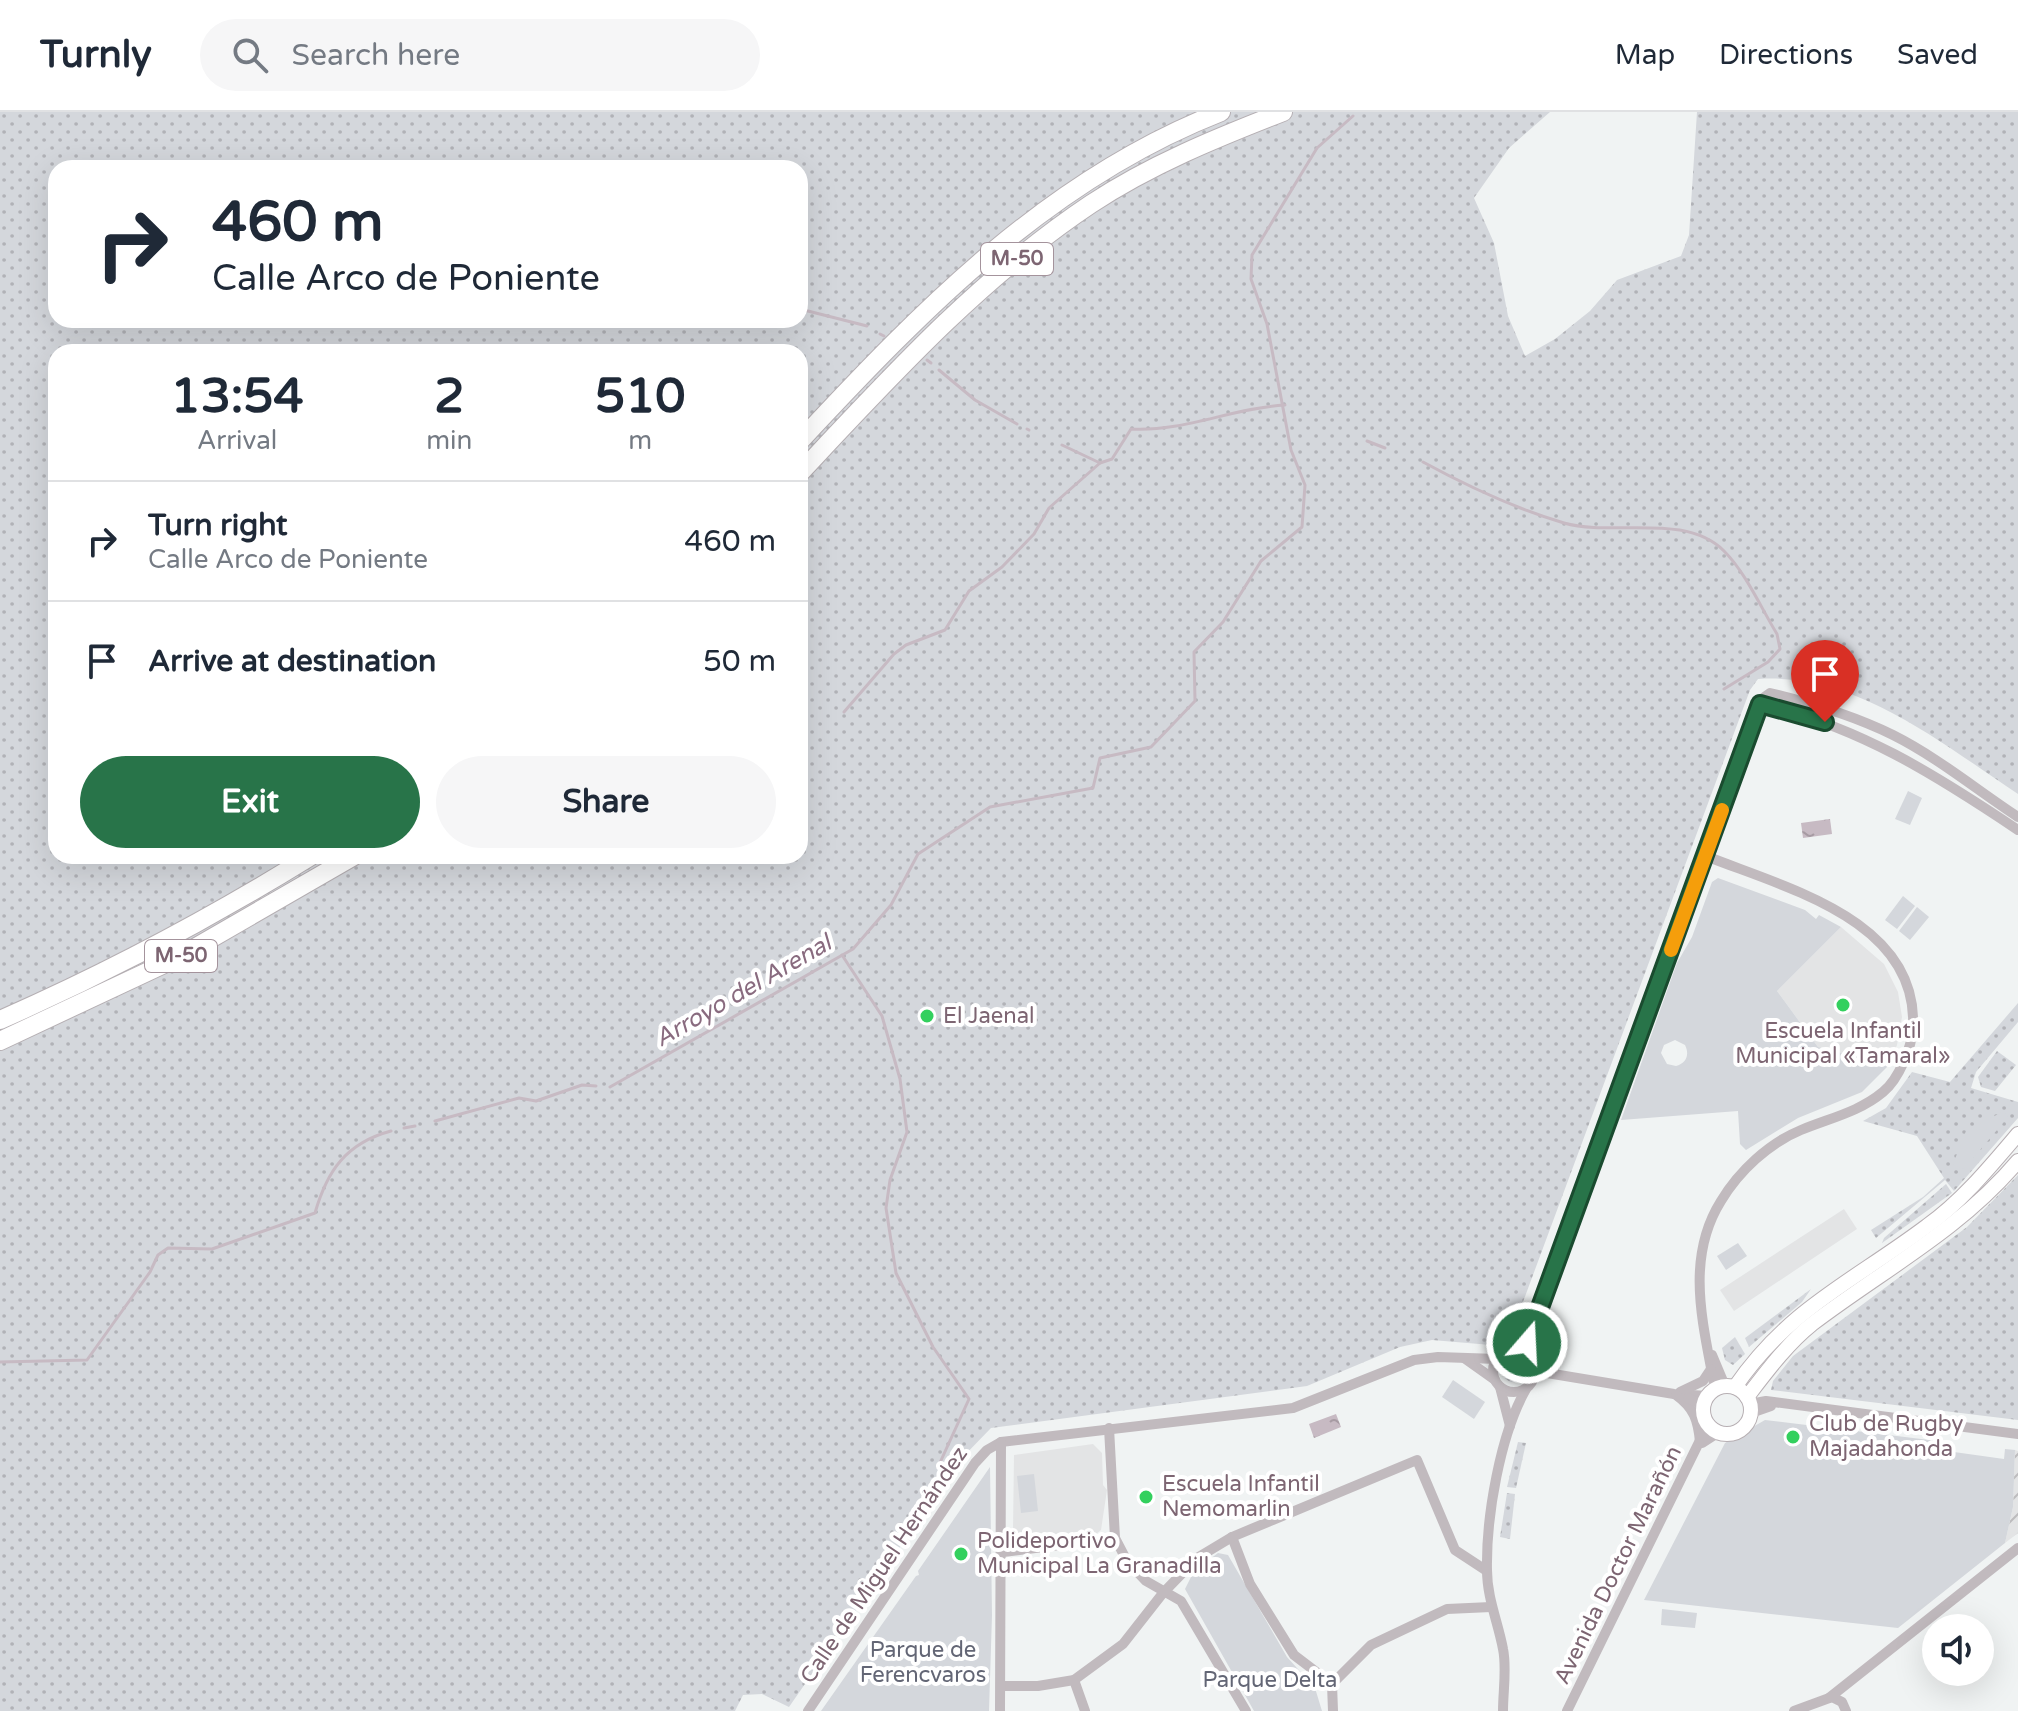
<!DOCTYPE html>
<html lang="en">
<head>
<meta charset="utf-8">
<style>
	:root { --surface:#fff; --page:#f6f6f7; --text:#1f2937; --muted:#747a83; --line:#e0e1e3; --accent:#287449 }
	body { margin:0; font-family:"Varela Round",sans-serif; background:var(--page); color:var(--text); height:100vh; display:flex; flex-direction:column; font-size:30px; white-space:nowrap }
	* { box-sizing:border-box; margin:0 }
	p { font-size:26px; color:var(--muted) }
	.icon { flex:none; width:44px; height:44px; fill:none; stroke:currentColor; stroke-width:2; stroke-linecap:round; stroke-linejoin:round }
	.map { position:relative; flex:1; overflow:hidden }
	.drawer { position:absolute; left:48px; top:232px; width:760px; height:520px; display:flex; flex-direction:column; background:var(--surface); border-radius:24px; box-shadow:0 8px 32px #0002 }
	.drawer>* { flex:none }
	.top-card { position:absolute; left:48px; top:48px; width:760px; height:168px; border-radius:24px; box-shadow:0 8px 32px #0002; background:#fff; color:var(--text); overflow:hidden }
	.fabs { position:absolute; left:1922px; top:1502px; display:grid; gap:16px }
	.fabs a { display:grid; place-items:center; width:72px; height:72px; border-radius:50%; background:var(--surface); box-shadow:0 8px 32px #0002; font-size:40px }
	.pin { position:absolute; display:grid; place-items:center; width:68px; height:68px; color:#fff; margin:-82px -34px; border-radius:50% 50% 50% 0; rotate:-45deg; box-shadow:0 0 8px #0007 }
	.pin .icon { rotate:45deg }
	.me { position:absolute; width:88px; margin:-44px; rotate:19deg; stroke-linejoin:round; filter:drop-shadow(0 0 6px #0008) }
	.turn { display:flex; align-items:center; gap:28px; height:168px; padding:0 32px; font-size:36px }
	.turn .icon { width:104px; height:104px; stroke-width:2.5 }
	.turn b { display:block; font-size:56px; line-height:68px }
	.eta { display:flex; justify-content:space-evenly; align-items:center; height:136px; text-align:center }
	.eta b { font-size:48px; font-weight:700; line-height:56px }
	.button { display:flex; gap:16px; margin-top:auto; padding:16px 32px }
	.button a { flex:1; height:92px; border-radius:48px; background:var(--accent); color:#fff; font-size:32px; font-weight:700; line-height:92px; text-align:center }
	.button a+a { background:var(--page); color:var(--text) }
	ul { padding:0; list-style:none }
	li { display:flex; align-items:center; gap:24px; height:120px; padding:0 32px; border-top:2px solid var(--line) }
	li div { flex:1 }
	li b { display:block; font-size:30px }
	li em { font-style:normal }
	header { display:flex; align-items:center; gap:48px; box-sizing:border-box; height:112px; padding:0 40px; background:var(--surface); border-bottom:2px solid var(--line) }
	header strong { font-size:38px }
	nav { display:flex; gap:44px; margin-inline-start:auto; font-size:28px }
	.search { width:560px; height:72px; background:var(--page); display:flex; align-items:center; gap:20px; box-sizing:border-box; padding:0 28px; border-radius:44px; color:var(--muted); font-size:30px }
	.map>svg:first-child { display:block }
	.built { fill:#e3e4e5 }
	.industrial { fill:url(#industrial-furrows) }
	.grass { fill:url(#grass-dots); fill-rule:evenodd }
	.park { fill:#d4d7dc; fill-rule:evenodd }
	.water { fill:url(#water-ripples) }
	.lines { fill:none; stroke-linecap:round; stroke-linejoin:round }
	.stream { stroke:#c7bac3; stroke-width:3 }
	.secondary-casing { stroke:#b7afb3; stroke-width:16 }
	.highway-casing { stroke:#b5afb3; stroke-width:20 }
	.street { stroke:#c1babe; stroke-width:10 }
	.secondary { stroke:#fff; stroke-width:14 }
	.highway { stroke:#fff; stroke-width:18 }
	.route-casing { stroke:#1a4b2f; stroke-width:20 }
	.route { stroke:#287449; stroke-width:14 }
	.slow { stroke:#f59e0b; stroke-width:14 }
	.poi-dot { fill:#33d05e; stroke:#fff; stroke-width:3 }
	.labels { text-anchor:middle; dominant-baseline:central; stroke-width:8; stroke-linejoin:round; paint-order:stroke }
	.shield { fill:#fff; stroke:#a4939c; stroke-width:2 }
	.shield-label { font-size:20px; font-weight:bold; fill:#7d6572 }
	.poi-label { font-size:22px; fill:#7d6572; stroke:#fff; text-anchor:start }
	.street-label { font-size:22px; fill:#7d6572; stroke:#fff }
	.park-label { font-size:22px; fill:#636675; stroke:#fff }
	.water-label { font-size:24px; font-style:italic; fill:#896b7f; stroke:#fff }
</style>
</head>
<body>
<header>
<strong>Turnly</strong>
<div class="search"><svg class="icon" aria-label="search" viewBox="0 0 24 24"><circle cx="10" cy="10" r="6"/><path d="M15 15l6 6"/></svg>Search here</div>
<nav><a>Map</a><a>Directions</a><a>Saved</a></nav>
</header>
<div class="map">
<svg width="2018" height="1599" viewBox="0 0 2018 1599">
	<defs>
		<pattern id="industrial-furrows" width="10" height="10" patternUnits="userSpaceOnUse" patternTransform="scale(2)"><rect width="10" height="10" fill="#e3e4e5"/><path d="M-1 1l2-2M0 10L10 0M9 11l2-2" fill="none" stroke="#bdbcbe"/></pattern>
		<pattern id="grass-dots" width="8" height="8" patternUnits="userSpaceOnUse" patternTransform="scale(2)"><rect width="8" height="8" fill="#d4d7dc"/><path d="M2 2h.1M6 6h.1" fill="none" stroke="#b1b2b7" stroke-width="1.8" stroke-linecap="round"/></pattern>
		<pattern id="water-ripples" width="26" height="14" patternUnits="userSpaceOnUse" patternTransform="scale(2)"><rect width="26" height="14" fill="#c7bac3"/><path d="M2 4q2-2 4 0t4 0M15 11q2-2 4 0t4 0" fill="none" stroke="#a79ba3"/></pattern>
	</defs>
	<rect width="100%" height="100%" fill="#f0f3f3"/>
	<g class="built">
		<path d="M1841,815L1884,852L1898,880L1902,905L1897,933L1889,953L1818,935L1777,879Z"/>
		<path d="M1844,1097L1857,1117L1734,1199L1720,1178Z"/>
		<path d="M1093,1332L1102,1341L1103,1373L1107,1378L1101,1418L1096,1422L1024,1428L1017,1426L1013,1419L1014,1343Z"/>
	</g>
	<path class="industrial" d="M2015,1338L2018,1339V1421L2005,1431L2013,1395Z"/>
	<g class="grass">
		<path d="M0,0H1550L1509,36L1474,86L1494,131L1508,204L1525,244L1555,227L1590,199L1617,168L1681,144L1689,123L1697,0H2018V682C1941,631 1856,560 1758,567L1750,578L1510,1225L1493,1228L1491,1233L1432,1228L1400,1235L1307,1274L991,1316L961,1347L789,1595L762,1582L743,1583L735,1599H0ZM56,56H800V208H56ZM56,240H800V744H56Z"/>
		<path d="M2018,891V910L1976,960L1971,976L2018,990V1006L1954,1079L1945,1068L1876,1126L1871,1118L1923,1085L1944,1066L1917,1024L1863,1009L1886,996L1912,960L1950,970Z"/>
		<path d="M1997,939L2016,953L1995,979L1981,975L1978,965Z"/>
		<path d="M2018,1063V1308L1771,1278L1773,1269L1793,1244L1967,1115Z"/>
		<path d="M1946,1072L1952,1081L1882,1131L1884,1126Z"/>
		<path d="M1811,1177L1802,1190L1749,1235L1745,1226Z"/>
		<path d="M1735,1225L1745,1242L1733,1253L1725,1248L1722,1236Z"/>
		<circle cx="1514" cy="1258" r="12"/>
		<path d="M1518,1330L1526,1331L1516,1376L1507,1375Z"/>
		<path d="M1507,1381L1515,1382L1510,1427L1500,1425Z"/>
	</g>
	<g class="park">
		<path d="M1908,679L1922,686L1910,713L1895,707Z"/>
		<path d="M1718,766L1805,798L1816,807L1819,803L1841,815L1777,879L1818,935L1889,953L1862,980L1798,1006L1746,1038L1740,1032L1738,999L1621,1008L1677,851L1692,825L1712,770ZM1675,928L1685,933C1690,943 1686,951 1676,954L1667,952L1661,941L1664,933Z"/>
		<path d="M1903,784L1915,794L1897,817L1885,808Z"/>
		<path d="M1917,795L1929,805L1910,828L1899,819Z"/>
		<path d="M2004,999L2008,1005L1964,1057L1953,1052L1966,1019Z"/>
		<path d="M1738,1131L1747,1144L1726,1158L1717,1144Z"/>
		<path d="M1453,1268L1485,1290L1474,1307L1442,1285Z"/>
		<path d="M1765,1308L1954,1331V1340L2004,1347L2005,1337L2015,1338L2013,1395L2005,1431L1898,1516L1644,1488L1725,1331Z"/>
		<path d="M990,1355L992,1503L989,1599H821L916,1464L919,1463L918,1459Z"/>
		<path d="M1034,1362L1038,1399L1021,1401L1017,1364Z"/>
		<path d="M1218,1441L1228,1443L1287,1545L1315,1576L1322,1599H1254L1185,1477L1194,1459Z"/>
		<path d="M1662,1497L1697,1501L1695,1516L1661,1513Z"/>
	</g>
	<g class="water">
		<path d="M1830,707L1832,722L1803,726L1801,711Z"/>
		<path d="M1336,1302L1341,1315L1314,1326L1309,1312Z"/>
	</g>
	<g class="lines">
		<g class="stream">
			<path d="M800,197L867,214"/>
			<path d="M880,222L884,224"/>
			<path d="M927,248L931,251"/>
			<path d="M939,258L975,288L1017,312"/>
			<path d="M1027,317L1029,318"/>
			<path d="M1367,329L1385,336"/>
			<path d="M1062,333L1100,351L1112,347L1131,317C1184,320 1232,296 1285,293"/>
			<path d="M1423,350C1467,374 1517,397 1564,411C1613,425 1685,400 1724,439C1746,461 1761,496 1777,522L1780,537L1768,550L1724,577"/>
			<path d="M844,600L894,542L906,533L945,518L969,479L1002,455L1034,422L1049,396L1100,351"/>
			<path d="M842,843L882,904L900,967L907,1020L890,1068L886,1096L896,1161L933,1235L969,1287L938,1355"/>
			<path d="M610,975L853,837L891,793L918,742L990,695L1093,676L1100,646L1151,635L1195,589L1194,540L1223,510L1261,449L1302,415L1305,373L1291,338L1267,212L1251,167L1252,143L1317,36L1353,4"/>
			<path d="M435,1009L519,986L536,989L582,973L596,974"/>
			<path d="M404,1016L415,1014"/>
			<path d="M0,1250L87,1248L150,1160L158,1143L168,1136L212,1137L315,1101C327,1059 346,1031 391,1019"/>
		</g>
		<defs>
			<g id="secondary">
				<circle cx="1727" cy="1298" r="24"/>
				<path d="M1735,1275C1789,1196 1854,1169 1927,1114C1962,1089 1990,1055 2018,1022"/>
				<path d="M1747,1285C1767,1259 1787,1232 1812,1212C1883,1158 1960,1118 2018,1049"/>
			</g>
			<g id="highway">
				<path d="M800,329C924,196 1049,67 1221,0"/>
				<path d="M800,361C890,265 980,166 1091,92C1150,53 1216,26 1283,0"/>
				<path d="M0,908C107,861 211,806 311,744"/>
				<path d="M0,929L179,845L354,744"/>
			</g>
		</defs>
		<use href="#secondary" class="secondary-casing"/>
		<use href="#highway" class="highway-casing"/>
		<g class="street">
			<path d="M1760,592C1857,613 1936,663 2018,718"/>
			<path d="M1706,744C1786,776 1918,808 1913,915C1912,935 1899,967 1883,980C1859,1000 1830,1006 1801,1018C1769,1031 1739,1059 1721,1089C1684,1148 1704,1215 1715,1277"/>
			<circle cx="1514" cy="1259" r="21"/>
			<path d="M1524,1240L1763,586L1770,581C1812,591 1854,604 1893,623C1937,645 1977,678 2018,705"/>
			<path d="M1712,1243L1725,1274"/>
			<path d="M1464,1246L1495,1268"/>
			<path d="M1535,1259L1674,1282L1708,1284"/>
			<path d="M1500,1275L1510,1314"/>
			<path d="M1680,1280L1703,1269L1711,1257"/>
			<path d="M1676,1283C1694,1296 1698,1308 1700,1330"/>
			<path d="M1688,1286L1704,1294"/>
			<path d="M1750,1292L1766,1289L2018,1322"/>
			<path d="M1751,1301L1771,1294"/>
			<path d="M1109,1316L1115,1426L1127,1449L1146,1469L1181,1489L1246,1599"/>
			<path d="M1702,1331L1719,1320"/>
			<path d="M1232,1425L1250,1472L1294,1543L1332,1572L1333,1599"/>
			<path d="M1003,1440L1115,1426"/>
			<path d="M1074,1568L1085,1599"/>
			<path d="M1332,1572L1371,1533L1447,1497L1491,1495"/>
			<path d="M1001,1574H1038L1074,1568L1123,1532L1163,1481L1197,1446L1232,1425L1417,1348L1455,1438L1487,1459"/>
			<path d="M1829,1586L2018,1436"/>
			<path d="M808,1599L975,1351L987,1338L1001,1330L1293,1296L1414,1248L1438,1245L1497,1247"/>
			<path d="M1000,1599L1001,1330"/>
			<path d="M1503,1599C1503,1579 1507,1556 1503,1537C1498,1510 1487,1486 1487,1458C1486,1405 1500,1323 1526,1277"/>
			<path d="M1567,1599L1708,1312"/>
			<path d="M1794,1599L1832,1585L1842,1590L1846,1599"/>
		</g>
		<use href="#secondary" class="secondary"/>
		<use href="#highway" class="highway"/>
	</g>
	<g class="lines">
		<defs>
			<path id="route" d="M1527,1231L1760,592L1825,610"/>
		</defs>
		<use href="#route" class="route-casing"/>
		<use href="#route" class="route"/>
		<path class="slow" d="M1671,838L1722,698"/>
	</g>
	<g class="poi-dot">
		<circle cx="1843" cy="893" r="8"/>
		<circle cx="927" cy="904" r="8"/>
		<circle cx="1793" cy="1325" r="8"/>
		<circle cx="1146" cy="1385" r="8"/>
		<circle cx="961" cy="1442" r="8"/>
	</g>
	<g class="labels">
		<g class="shield">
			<rect x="981" y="131" width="72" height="32" rx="6"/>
			<rect x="145" y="828" width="72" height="32" rx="6"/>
		</g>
		<g class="shield-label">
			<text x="1017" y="147">M-50</text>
			<text x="181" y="844">M-50</text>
		</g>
		<g class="poi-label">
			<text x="943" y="904">El Jaenal</text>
			<text x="1843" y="919" text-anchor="middle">Escuela Infantil<tspan x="1843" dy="25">Municipal «Tamaral»</tspan></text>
			<text x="1809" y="1312">Club de Rugby<tspan x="1809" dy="25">Majadahonda</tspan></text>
			<text x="1162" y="1372">Escuela Infantil<tspan x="1162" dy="25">Nemomarlin</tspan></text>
			<text x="977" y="1429">Polideportivo<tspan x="977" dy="25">Municipal La Granadilla</tspan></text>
		</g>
		<g class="street-label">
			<text transform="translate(884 1453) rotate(-56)">Calle de Miguel Hernández</text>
			<text transform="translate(1618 1453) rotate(-64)">Avenida Doctor Marañón</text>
		</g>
		<g class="park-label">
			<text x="923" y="1538">Parque de<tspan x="923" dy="25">Ferencvaros</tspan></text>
			<text x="1270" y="1568">Parque Delta</text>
		</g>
		<g class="water-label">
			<text transform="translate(743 879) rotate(-30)">Arroyo del Arenal</text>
		</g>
	</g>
</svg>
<div class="fabs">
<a><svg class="icon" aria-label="sound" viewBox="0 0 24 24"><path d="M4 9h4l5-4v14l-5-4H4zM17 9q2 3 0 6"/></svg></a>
</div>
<div class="pin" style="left:1825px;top:610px;background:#d93025"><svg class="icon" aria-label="arrive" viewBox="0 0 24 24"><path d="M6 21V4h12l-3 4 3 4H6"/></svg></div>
<svg class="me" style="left:1527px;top:1231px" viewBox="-20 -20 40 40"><circle r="17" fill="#287449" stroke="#fff" stroke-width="3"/><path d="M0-11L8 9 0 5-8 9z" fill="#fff"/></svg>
<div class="top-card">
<div class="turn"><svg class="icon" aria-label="right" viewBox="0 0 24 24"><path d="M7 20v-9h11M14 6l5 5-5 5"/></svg><div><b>460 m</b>Calle Arco de Poniente</div></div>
</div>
<section class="drawer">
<div class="eta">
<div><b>13:54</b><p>Arrival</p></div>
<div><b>2</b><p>min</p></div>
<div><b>510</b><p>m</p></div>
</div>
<ul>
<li><svg class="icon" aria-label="right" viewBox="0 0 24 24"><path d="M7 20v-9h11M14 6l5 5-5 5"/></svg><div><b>Turn right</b><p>Calle Arco de Poniente</p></div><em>460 m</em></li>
<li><svg class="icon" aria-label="arrive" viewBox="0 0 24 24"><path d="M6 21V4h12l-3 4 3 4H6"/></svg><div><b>Arrive at destination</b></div><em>50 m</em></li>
</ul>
<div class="button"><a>Exit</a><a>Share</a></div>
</section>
</div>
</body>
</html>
